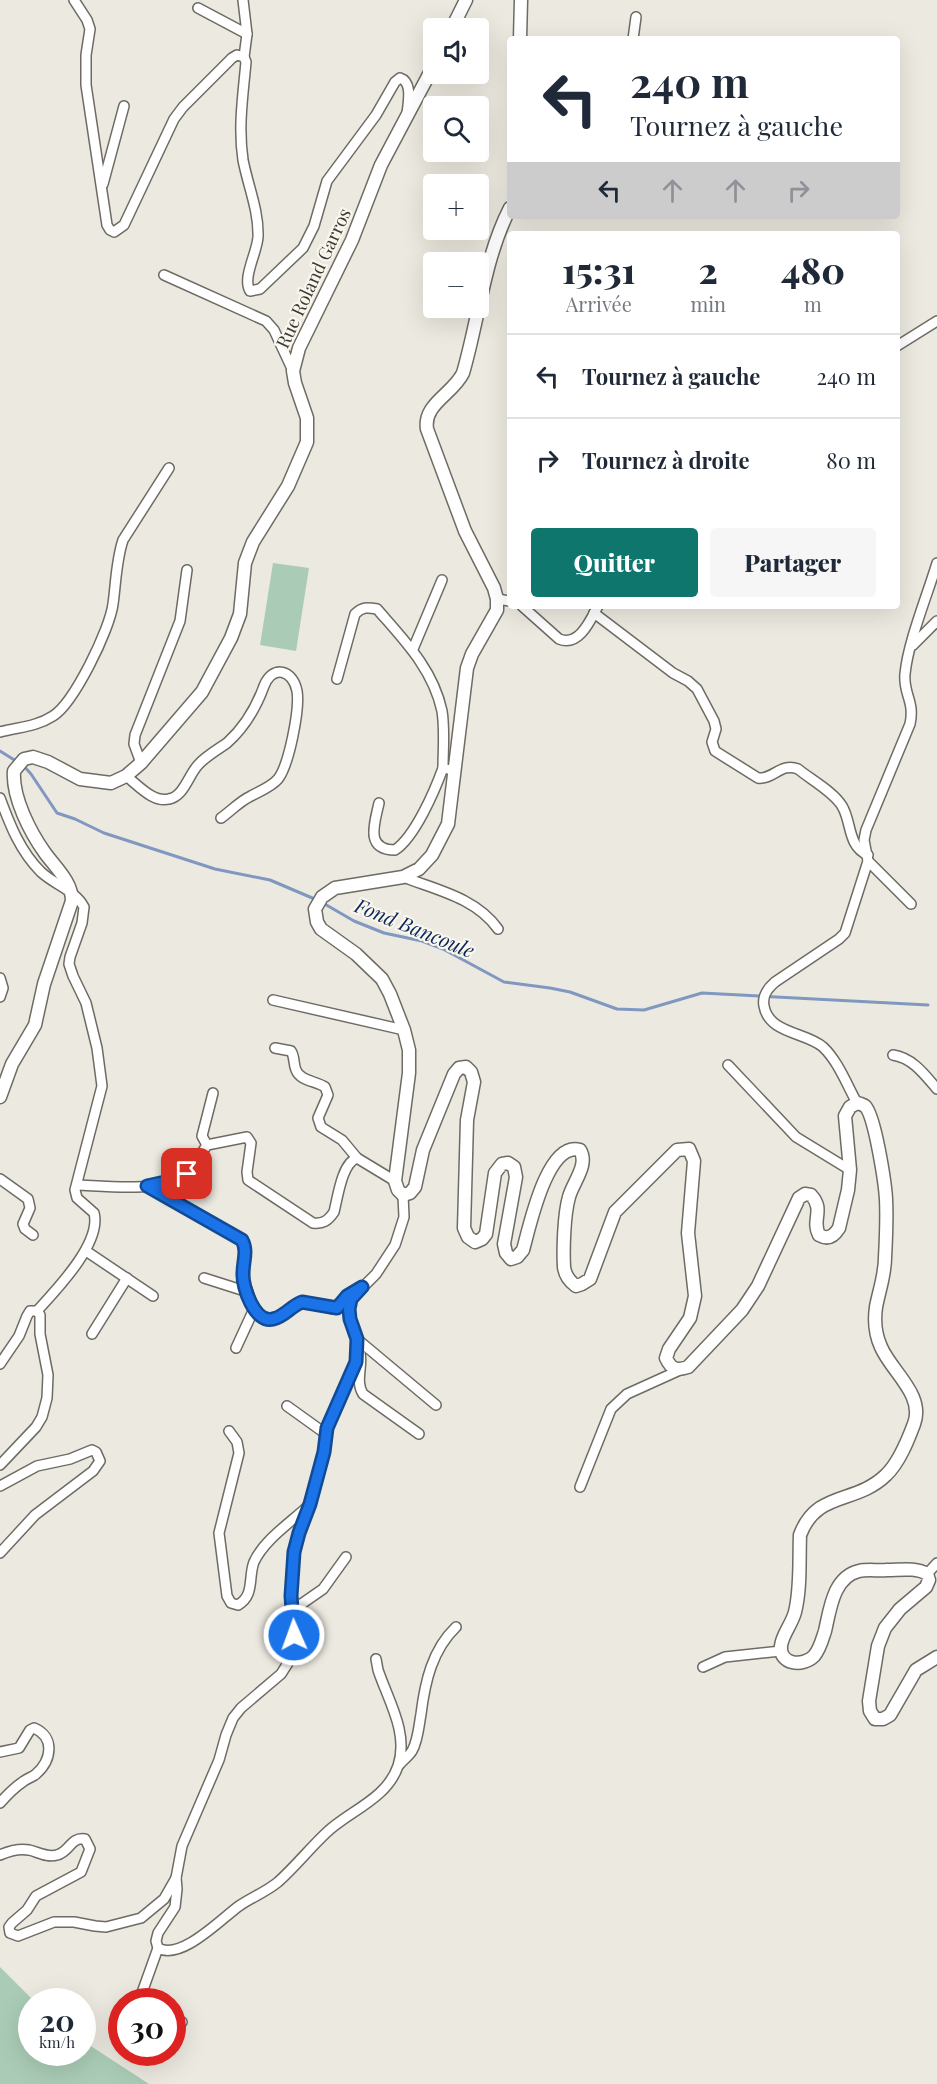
<!DOCTYPE html>
<html lang="fr">
<head>
<meta charset="utf-8">
<style>
	:root { --surface:#fff; --page:#f6f6f7; --text:#1f2937; --muted:#747a83; --line:#e0e1e3; --accent:#0f766e }
	body { margin:0; font-family:"Playfair Display",serif; background:var(--page); color:var(--text); height:100vh; display:flex; flex-direction:column; font-size:22px; white-space:nowrap }
	* { box-sizing:border-box; margin:0 }
	p { font-size:20px; color:var(--muted) }
	.icon { flex:none; width:33px; height:33px; fill:none; stroke:currentColor; stroke-width:2; stroke-linecap:round; stroke-linejoin:round }
	.map { position:relative; flex:1; overflow:hidden }
	.sheet { position:absolute; left:507px; top:231px; width:393px; height:378px; display:flex; flex-direction:column; background:var(--surface); border-radius:6px; box-shadow:0 6px 24px #0002 }
	.sheet>* { flex:none }
	.guide { position:absolute; left:507px; top:36px; width:393px; height:183px; border-radius:6px; box-shadow:0 6px 24px #0002; background:#fff; color:var(--text); overflow:hidden }
	.tools { position:absolute; left:423px; top:18px; display:grid; gap:12px }
	.tools a { display:grid; place-items:center; width:66px; height:66px; border-radius:6px; background:var(--surface); box-shadow:0 6px 24px #0002; font-size:30px }
	.speed { position:absolute; left:18px; top:1988px; display:flex; gap:12px; font-size:30px; font-weight:700; text-align:center }
	.speed>* { display:grid; place-content:center; width:78px; height:78px; border-radius:50%; background:var(--surface); box-shadow:0 6px 24px #0002; line-height:1 }
	.speed small { font-size:15px; font-weight:400 }
	.speed .limit { border:9px solid #d22; background:#fff; color:#111 }
	.pin { position:absolute; display:grid; place-items:center; width:51px; height:51px; color:#fff; margin:-26px; border-radius:12px; box-shadow:0 3px 9px #0006 }
	.me { position:absolute; width:66px; margin:-33px; rotate:358deg; stroke-linejoin:round; filter:drop-shadow(0 0 4px #0008) }
	.turn { display:flex; align-items:center; gap:21px; height:126px; padding:0 24px; font-size:27px }
	.turn .icon { width:78px; height:78px; stroke-width:2.5 }
	.turn b { display:block; font-size:42px; line-height:51px }
	.lanes { display:flex; align-items:center; height:57px; padding:0 24px; background:#0003; justify-content:center; gap:30px; direction:ltr }
	.lanes .off { opacity:.35 }
	.eta { display:flex; justify-content:space-evenly; align-items:center; height:102px; text-align:center }
	.eta b { font-size:36px; font-weight:800; line-height:42px }
	.action { display:flex; gap:12px; margin-top:auto; padding:12px 24px }
	.action a { flex:1; height:69px; border-radius:6px; background:var(--accent); color:#fff; font-size:24px; font-weight:800; line-height:69px; text-align:center }
	.action a+a { background:var(--page); color:var(--text) }
	ul { padding:0; list-style:none }
	li { display:flex; align-items:center; gap:18px; height:84px; padding:0 24px; border-top:2px solid var(--line) }
	li div { flex:1 }
	li b { display:block; font-size:22px }
	li em { font-style:normal }
	.map>svg:first-child { display:block }
	.green { fill:#aaccb7 }
	.lines { fill:none; stroke-linecap:round; stroke-linejoin:round }
	.stream { stroke:#8097c0; stroke-width:3 }
	.minor-casing { stroke:#6d6b63; stroke-width:12 }
	.secondary-casing { stroke:#6d6b63; stroke-width:15 }
	.minor { stroke:#fff; stroke-width:9 }
	.secondary { stroke:#fff; stroke-width:12 }
	.route-casing { stroke:#114b97; stroke-width:15 }
	.route { stroke:#1a73e8; stroke-width:10 }
	.labels { text-anchor:middle; dominant-baseline:central; stroke-width:4.5; stroke-linejoin:round; paint-order:stroke }
	.street-label { font-size:18px; fill:#3a3935; stroke:#f9f6ed }
	.water-label { font-size:20px; font-style:italic; fill:#0b2658; stroke:#f9f6ed }
</style>
</head>
<body>
<div class="map">
<svg width="937" height="2084" viewBox="0 0 937 2084">
	<rect width="100%" height="100%" fill="#ece9e0"/>
	<g class="green">
		<path d="M273,563L309,568L296,651L260,645Z"/>
		<path d="M0,1967L34,2001H32V2052H82L83,2041L149,2084H0Z"/>
	</g>
	<g class="lines">
		<g class="stream">
			<path d="M0,751L16,761"/>
			<path d="M22,764L31,774L57,813L75,819L104,833L215,869L270,880L317,900"/>
			<path d="M323,903L354,921L384,933L422,941L443,949L504,982L550,988L570,992L617,1009L644,1010L702,993L928,1005"/>
		</g>
		<defs>
			<g id="minor">
				<path d="M74,0L87,20L90,29L86,55V85L107,225L110,230L114,232L124,225L174,119L183,107L232,58L237,55L244,57L246,62C243,95 238,127 243,160C248,186 259,211 258,237C257,253 242,278 250,291L260,289L303,248L314,226L327,181L376,115L395,82L400,78C413,82 408,103 407,114"/>
				<path d="M243,0L247,34L244,57"/>
				<path d="M198,8L247,34"/>
				<path d="M633,39L636,17"/>
				<path d="M103,184L124,106"/>
				<path d="M164,275L266,321L274,330L293,371"/>
				<path d="M897,346L937,321"/>
				<path d="M497,599L510,601"/>
				<path d="M522,606L559,639C579,647 590,621 598,606"/>
				<path d="M594,613L673,673L688,681L697,689L714,721L716,729L712,742L715,751L758,778C773,780 781,762 798,769C810,779 834,792 842,806C852,822 847,846 868,855"/>
				<path d="M913,645L937,621"/>
				<path d="M413,649L442,580"/>
				<path d="M337,679L355,614C362,607 367,607 377,609C404,640 433,669 442,711C445,730 443,750 443,768L454,770"/>
				<path d="M0,732C18,727 36,727 53,716C74,703 110,629 113,604C116,583 116,561 123,540L169,468"/>
				<path d="M141,763L134,744L135,735L180,621L187,570"/>
				<path d="M126,776C138,785 153,803 169,799C184,796 188,776 198,765C206,756 217,750 227,743C245,727 256,708 264,686C273,664 293,670 297,691C300,709 289,765 278,779C271,787 260,791 251,796C240,801 231,811 221,818"/>
				<path d="M0,798C10,825 20,851 41,872C55,885 75,890 84,907L82,923L70,957L69,964L73,976L86,1003L97,1048L102,1086L75,1190L77,1198L94,1213C102,1243 56,1290 37,1311"/>
				<path d="M379,803C375,822 364,850 395,850C415,837 435,790 443,768"/>
				<path d="M868,861L911,904"/>
				<path d="M403,877C437,890 476,898 498,929"/>
				<path d="M0,978L3,988L0,997"/>
				<path d="M273,1000L404,1030"/>
				<path d="M275,1048L291,1051C295,1057 293,1063 296,1070C300,1081 316,1081 325,1087L328,1095L318,1118L321,1127L342,1140L357,1158"/>
				<path d="M893,1055C913,1058 925,1075 937,1089"/>
				<path d="M728,1065L796,1137L850,1170"/>
				<path d="M857,1103C847,1085 838,1061 823,1047C806,1032 769,1034 764,1006C762,996 767,989 775,982L839,939L845,933L868,861L864,840L866,830L910,724C915,701 903,694 905,674C908,642 927,596 937,563"/>
				<path d="M207,1145L202,1136L213,1093"/>
				<path d="M0,1179L28,1199L30,1208L23,1224L25,1229L33,1235"/>
				<path d="M77,1185C105,1186 161,1193 185,1175C195,1168 200,1155 207,1145L247,1137L251,1143L247,1172L248,1180L313,1223C323,1224 328,1221 334,1212C338,1196 342,1163 357,1158L395,1181"/>
				<path d="M147,1186L242,1240L245,1245L244,1281L254,1309L258,1315L263,1318L274,1319L302,1302L333,1309C342,1307 345,1297 353,1292"/>
				<path d="M86,1251L153,1296"/>
				<path d="M204,1278L248,1292"/>
				<path d="M92,1334L127,1278"/>
				<path d="M357,1339L436,1405"/>
				<path d="M236,1348L254,1309"/>
				<path d="M360,1353C363,1367 355,1381 363,1394L419,1434"/>
				<path d="M0,1364L19,1336L27,1316L30,1311H37L40,1315V1334L48,1375L47,1398L42,1417L36,1427L0,1465"/>
				<path d="M287,1406L326,1434"/>
				<path d="M229,1431L237,1442L239,1453L219,1533L227,1596L231,1603L238,1605C255,1595 248,1577 254,1562C264,1540 290,1523 307,1507"/>
				<path d="M0,1486L37,1466L70,1459L92,1450L96,1452L100,1461L93,1471L35,1515L0,1553"/>
				<path d="M580,1487L611,1409L627,1394L680,1370"/>
				<path d="M927,1574L937,1563"/>
				<path d="M293,1602L300,1605L323,1589L346,1557"/>
				<path d="M376,1659L378,1670C388,1700 409,1733 398,1766C387,1799 349,1811 326,1833C309,1849 295,1867 278,1882C266,1892 252,1897 239,1906C221,1919 181,1961 158,1948L156,1941L158,1933L175,1907L177,1889L176,1878L182,1846L219,1760L226,1735L233,1718L241,1708L281,1674L288,1663L294,1635L291,1596L294,1552L299,1533L310,1504L324,1452L327,1428L356,1362L357,1339L349,1314L351,1299L376,1274L395,1245L404,1217L403,1195"/>
				<path d="M703,1667L725,1657L781,1651"/>
				<path d="M0,1752L19,1748L30,1730L34,1728C55,1737 52,1760 36,1774C33,1777 28,1778 24,1781C15,1787 7,1795 0,1803"/>
				<path d="M399,1765C403,1760 409,1756 412,1751C418,1741 419,1725 421,1714C425,1682 432,1650 456,1627"/>
				<path d="M0,1855C9,1851 18,1848 29,1850C38,1852 47,1858 57,1855C70,1852 70,1837 85,1839L90,1849L81,1872L36,1896L27,1910L12,1923L9,1927L10,1933L18,1936L54,1922H74L95,1926L106,1927L141,1918L164,1899L176,1878"/>
				<path d="M139,2001L158,1948"/>
				<path d="M172,2018L182,2022"/>
			</g>
			<g id="secondary">
				<path d="M452,28L466,0"/>
				<path d="M520,39L521,0"/>
				<path d="M510,208C484,259 479,318 463,373C453,394 423,404 427,429L465,531L494,588L497,599V610L472,654L467,668L448,824L432,855L419,869L403,877L335,888L322,897L315,909L317,922L321,929L356,954L382,979L390,994L404,1030L409,1050V1073L395,1181L398,1190L403,1195L410,1193L415,1187L423,1150L454,1074L459,1068L466,1067L471,1072L474,1082L467,1120L464,1228L468,1237L475,1242L482,1239L486,1234L495,1173L502,1164L508,1163L514,1167L516,1177L504,1244L506,1253L511,1259L517,1257L523,1250C529,1229 547,1140 580,1150C589,1165 573,1182 569,1197C564,1214 563,1250 564,1267C565,1275 569,1281 576,1286L582,1284L590,1279L615,1212L677,1150L689,1149L694,1161L688,1233L695,1296L690,1318L669,1349L666,1358C671,1369 676,1371 688,1367L742,1310L758,1286L799,1198L805,1194L811,1195C825,1210 811,1220 819,1235C828,1240 834,1236 839,1228L848,1190L850,1170L845,1116L850,1107L857,1103C858,1103 864,1105 865,1106C875,1116 885,1183 886,1199C887,1218 886,1239 885,1258C885,1275 879,1291 876,1307C874,1321 875,1334 881,1347C891,1371 925,1395 914,1424C908,1440 899,1463 886,1475C855,1505 817,1490 800,1535C799,1560 801,1588 795,1612C792,1624 782,1635 781,1646C779,1665 803,1667 814,1656C820,1649 822,1640 825,1631C830,1610 833,1577 859,1571C868,1569 878,1571 887,1570C900,1570 916,1567 927,1574L929,1580L926,1587L900,1609L885,1628L878,1646L869,1701L870,1711L875,1719H883L890,1715L916,1670L937,1657"/>
				<path d="M0,1097L12,1064L35,1025L44,984L72,901C72,882 56,868 45,853C30,832 12,797 14,771L24,759L33,757L48,762L80,779L111,783L126,776L141,763L202,692L231,638L240,614L245,563L253,542L288,486L307,442V418L295,383L293,371L299,348L352,240L381,165L434,65"/>
			</g>
		</defs>
		<use href="#minor" class="minor-casing"/>
		<use href="#secondary" class="secondary-casing"/>
		<use href="#minor" class="minor"/>
		<use href="#secondary" class="secondary"/>
	</g>
	<g class="lines">
		<defs>
			<path id="route" d="M187,1174L179,1179L147,1186L242,1240C248,1251 243,1261 243,1273C242,1287 255,1324 273,1319C284,1317 291,1306 302,1302L337,1308L347,1296L362,1287L351,1299L349,1309L350,1319L357,1339L356,1362L327,1428L324,1452L310,1504L299,1533L294,1552L291,1596L294,1635"/>
		</defs>
		<use href="#route" class="route-casing"/>
		<use href="#route" class="route"/>
	</g>
	<g class="labels">
		<g class="street-label">
			<text transform="translate(313 278) rotate(-65)">Rue Roland Garros</text>
		</g>
		<g class="water-label">
			<text transform="translate(415 927) rotate(22)">Fond Bancoule</text>
		</g>
	</g>
</svg>
<div class="tools">
<a><svg class="icon" aria-label="sound" viewBox="0 0 24 24"><path d="M4 9h4l5-4v14l-5-4H4zM17 9q2 3 0 6"/></svg></a>
<a><svg class="icon" aria-label="search" viewBox="0 0 24 24"><circle cx="10" cy="10" r="6"/><path d="M15 15l6 6"/></svg></a>
<a>+</a>
<a>−</a>
</div>
<div class="speed"><div>20<small>km/h</small></div><div class="limit">30</div></div>
<div class="pin" style="left:187px;top:1174px;background:#d93025"><svg class="icon" aria-label="arrive" viewBox="0 0 24 24"><path d="M6 21V4h12l-3 4 3 4H6"/></svg></div>
<svg class="me" style="left:294px;top:1635px" viewBox="-20 -20 40 40"><circle r="17" fill="#1a73e8" stroke="#fff" stroke-width="3"/><path d="M0-11L8 9 0 5-8 9z" fill="#fff"/></svg>
<div class="guide">
<div class="turn"><svg class="icon" aria-label="left" viewBox="0 0 24 24"><path d="M17 20v-9H6M10 6l-5 5 5 5"/></svg><div><b>240 m</b>Tournez à gauche</div></div>
<div class="lanes"><svg class="icon" aria-label="left" viewBox="0 0 24 24"><path d="M17 20v-9H6M10 6l-5 5 5 5"/></svg><svg class="icon off" aria-label="ahead" viewBox="0 0 24 24"><path d="M12 20V5M6 11l6-6 6 6"/></svg><svg class="icon off" aria-label="ahead" viewBox="0 0 24 24"><path d="M12 20V5M6 11l6-6 6 6"/></svg><svg class="icon off" aria-label="right" viewBox="0 0 24 24"><path d="M7 20v-9h11M14 6l5 5-5 5"/></svg></div>
</div>
<section class="sheet">
<div class="eta">
<div><b>15:31</b><p>Arrivée</p></div>
<div><b>2</b><p>min</p></div>
<div><b>480</b><p>m</p></div>
</div>
<ul>
<li><svg class="icon" aria-label="left" viewBox="0 0 24 24"><path d="M17 20v-9H6M10 6l-5 5 5 5"/></svg><div><b>Tournez à gauche</b></div><em>240 m</em></li>
<li><svg class="icon" aria-label="right" viewBox="0 0 24 24"><path d="M7 20v-9h11M14 6l5 5-5 5"/></svg><div><b>Tournez à droite</b></div><em>80 m</em></li>
</ul>
<div class="action"><a>Quitter</a><a>Partager</a></div>
</section>
</div>
</body>
</html>
